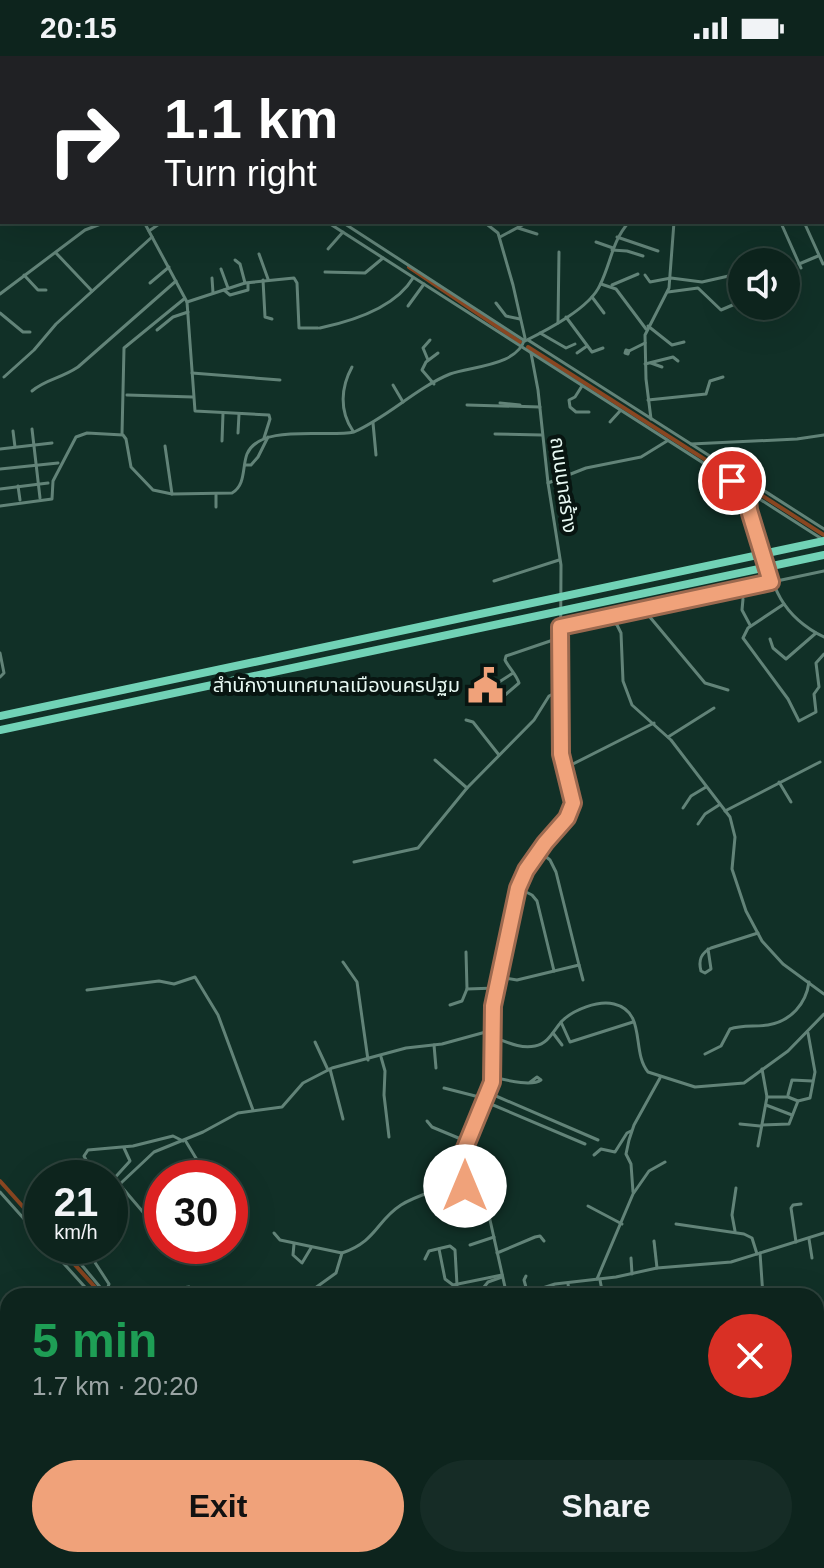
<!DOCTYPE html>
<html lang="en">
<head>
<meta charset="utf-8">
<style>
	:root { --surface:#0d241d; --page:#162c26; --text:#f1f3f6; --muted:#9aa4a4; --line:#2d413b; --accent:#f0a27a }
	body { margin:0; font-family:Arial,"Noto Sans Thai",sans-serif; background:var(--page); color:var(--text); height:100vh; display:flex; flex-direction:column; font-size:30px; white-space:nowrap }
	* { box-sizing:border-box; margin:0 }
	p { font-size:26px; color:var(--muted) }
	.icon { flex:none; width:44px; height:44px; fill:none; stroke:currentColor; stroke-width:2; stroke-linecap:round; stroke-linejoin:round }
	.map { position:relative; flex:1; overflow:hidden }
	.sheet { position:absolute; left:0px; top:1232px; width:824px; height:280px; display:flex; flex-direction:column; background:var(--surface); border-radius:24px 24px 0 0; box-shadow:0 8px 32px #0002,0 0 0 2px var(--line) }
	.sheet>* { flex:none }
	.hud { position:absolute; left:0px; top:0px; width:824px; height:168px; box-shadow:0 8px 32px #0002,0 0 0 2px var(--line); background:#202124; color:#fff; overflow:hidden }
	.tools { position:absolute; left:728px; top:192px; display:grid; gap:16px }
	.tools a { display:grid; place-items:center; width:72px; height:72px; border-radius:50%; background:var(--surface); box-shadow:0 8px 32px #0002,0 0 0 2px var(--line); font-size:40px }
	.speed { position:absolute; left:24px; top:1104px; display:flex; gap:16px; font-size:40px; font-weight:700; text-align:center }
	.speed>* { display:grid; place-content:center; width:104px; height:104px; border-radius:50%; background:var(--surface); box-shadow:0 8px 32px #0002,0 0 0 2px var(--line); line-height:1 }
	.speed small { font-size:20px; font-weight:400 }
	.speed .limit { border:12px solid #d22; background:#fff; color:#111 }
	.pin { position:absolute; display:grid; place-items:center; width:68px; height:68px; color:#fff; margin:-34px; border:4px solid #fff; border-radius:50%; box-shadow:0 2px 8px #0007 }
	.me { position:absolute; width:88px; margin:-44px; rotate:0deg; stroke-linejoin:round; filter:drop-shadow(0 0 6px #0008) }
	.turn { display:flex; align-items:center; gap:28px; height:168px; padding:0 32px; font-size:36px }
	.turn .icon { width:104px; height:104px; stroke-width:2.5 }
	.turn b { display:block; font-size:56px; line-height:68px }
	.round { display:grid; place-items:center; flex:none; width:84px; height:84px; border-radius:42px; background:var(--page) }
	.headline { display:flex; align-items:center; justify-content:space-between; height:136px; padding:0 32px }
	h1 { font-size:48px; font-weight:800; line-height:60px; color:#1e9e55 }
	.button { display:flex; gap:16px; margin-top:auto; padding:16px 32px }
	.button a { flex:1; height:92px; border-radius:48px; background:var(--accent); color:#111; font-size:32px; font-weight:800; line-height:92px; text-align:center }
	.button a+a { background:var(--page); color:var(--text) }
	.status { display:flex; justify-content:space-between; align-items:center; height:56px; padding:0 40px; background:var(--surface); direction:ltr }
	.status svg { height:22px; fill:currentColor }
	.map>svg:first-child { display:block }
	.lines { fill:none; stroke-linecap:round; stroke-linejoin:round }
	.canal { stroke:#894621; stroke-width:4 }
	.street { stroke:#628378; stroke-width:3 }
	.highway { stroke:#71d2b6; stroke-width:8 }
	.route-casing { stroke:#9c694f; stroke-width:20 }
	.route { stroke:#f0a27a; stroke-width:14 }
	.labels { text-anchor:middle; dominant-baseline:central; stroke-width:8; stroke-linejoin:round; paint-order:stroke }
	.street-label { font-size:20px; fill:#e8f9f3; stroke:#081511 }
	.poi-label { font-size:20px; fill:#e8f9f3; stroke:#081511; text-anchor:end }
</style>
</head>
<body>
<div class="status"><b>20:15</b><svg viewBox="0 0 49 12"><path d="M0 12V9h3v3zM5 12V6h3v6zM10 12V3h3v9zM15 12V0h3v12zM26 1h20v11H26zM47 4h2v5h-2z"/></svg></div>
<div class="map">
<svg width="824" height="1512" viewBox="0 0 824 1512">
	<rect width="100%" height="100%" fill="#113027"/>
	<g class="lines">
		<g class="canal">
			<path d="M82,0L85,2"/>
			<path d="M561,0L563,2"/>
			<path d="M822,48H824"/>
			<path d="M409,211L520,286"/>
			<path d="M528,291L824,479"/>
			<path d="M0,1125L42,1172"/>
			<path d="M58,1190L103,1240"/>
			<path d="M340,1504L348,1512"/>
		</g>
		<g class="street">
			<path d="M69,0L72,2"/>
			<path d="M86,0L89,2"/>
			<path d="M256,0L257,2"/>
			<path d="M292,0L293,2"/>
			<path d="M337,0L338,2"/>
			<path d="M407,0L409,2"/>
			<path d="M450,0L453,2"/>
			<path d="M670,0V2"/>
			<path d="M743,0V2"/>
			<path d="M118,2L119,0"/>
			<path d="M315,2L319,0"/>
			<path d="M368,2L370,0"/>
			<path d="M415,2L417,0"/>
			<path d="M465,2L466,0"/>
			<path d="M486,2L489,0"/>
			<path d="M0,88L2,90"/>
			<path d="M0,135L2,133"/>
			<path d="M822,160L824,159"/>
			<path d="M144,166L187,246L195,355L269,359L270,363L264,382"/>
			<path d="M327,166L822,483"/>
			<path d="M342,166L525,285C547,274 590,252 600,229C611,207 612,185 629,166"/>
			<path d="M760,166H786"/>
			<path d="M804,166L823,208"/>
			<path d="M781,167L801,212"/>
			<path d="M518,172L537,178"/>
			<path d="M149,175L162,166"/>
			<path d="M500,181L528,166"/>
			<path d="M617,181L658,195"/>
			<path d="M596,186L613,192"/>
			<path d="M328,193L343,176"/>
			<path d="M612,194L627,195L643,200"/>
			<path d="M56,197L92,235"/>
			<path d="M259,198L268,223"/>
			<path d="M235,204L240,208L245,227"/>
			<path d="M799,208L818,200"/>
			<path d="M221,213L228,232"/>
			<path d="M325,216L365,217L383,202"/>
			<path d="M24,219L38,234H46"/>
			<path d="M645,219L650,226L671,222L702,226L742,217"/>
			<path d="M212,222L213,237"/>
			<path d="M263,224L265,261L272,263"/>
			<path d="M150,227L169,211"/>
			<path d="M601,228L616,233L646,273"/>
			<path d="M612,229L638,218"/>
			<path d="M224,234L230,239L248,234V228"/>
			<path d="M668,236L698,232L721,254L742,245"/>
			<path d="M0,238L85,174L106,166"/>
			<path d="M592,241L604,257"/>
			<path d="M187,246L245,227L294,222L297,227L299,272H318"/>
			<path d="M496,247L506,260L520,263"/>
			<path d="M408,250L424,228"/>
			<path d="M0,257L23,276H30"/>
			<path d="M566,261L592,296L603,292"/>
			<path d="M558,267L559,196"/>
			<path d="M648,270L672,289L684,286"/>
			<path d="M320,272C353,265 395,252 413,222"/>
			<path d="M157,274L173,261L188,256"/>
			<path d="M540,277L566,292L575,288"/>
			<path d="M528,284L691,388L797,383L824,379"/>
			<path d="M626,294L629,295L628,298L625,297Z"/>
			<path d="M629,295L645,287"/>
			<path d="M577,297L587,290"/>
			<path d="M428,304L423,292L430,284"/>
			<path d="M651,307L662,311"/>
			<path d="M645,308L673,301L678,305"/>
			<path d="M352,311C341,331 339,355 353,375"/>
			<path d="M192,317L280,324"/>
			<path d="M4,321L34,294L56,268L152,181"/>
			<path d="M434,328L422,314L426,306L438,297"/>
			<path d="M393,329L403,346"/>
			<path d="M582,330L575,341L569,344L570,351L576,356H589"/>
			<path d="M32,335C46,323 60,323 78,311L176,225"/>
			<path d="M127,339L193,341"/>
			<path d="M648,344L706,338L710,325L723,321"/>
			<path d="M500,347L520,349"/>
			<path d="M467,349L540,351"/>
			<path d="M651,363L646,323L645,279L669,232L674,166"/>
			<path d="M610,366L620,355"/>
			<path d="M373,367L376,399"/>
			<path d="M32,373L40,442"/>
			<path d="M13,375L15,391"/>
			<path d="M238,377L239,358"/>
			<path d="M122,378L124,292L184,243"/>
			<path d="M495,378L542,379"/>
			<path d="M222,385L223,357"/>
			<path d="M691,388L824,473"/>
			<path d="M165,390L172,438"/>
			<path d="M0,393L52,387"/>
			<path d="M245,409H251L258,401L268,381"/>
			<path d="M0,413L58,407"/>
			<path d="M548,427L586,412L641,401L667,385"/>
			<path d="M18,430L20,444"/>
			<path d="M0,433L48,427"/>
			<path d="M747,435C747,454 755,467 760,484C772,528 779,559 824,581"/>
			<path d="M0,450L52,443L53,425L76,381L87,377L123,379L126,383L131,411L153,434L172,438L232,437C246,429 242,411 247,398C260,367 327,382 354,376C388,361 416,332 450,318C473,310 518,310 525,282L513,229L498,177L484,166"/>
			<path d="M216,451V439"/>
			<path d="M494,525L559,504"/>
			<path d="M743,543L742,554L750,569"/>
			<path d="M784,548L748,572L743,582L788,643L799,665L816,656L814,638L819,631L816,607L824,598"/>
			<path d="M644,554L705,627L728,634"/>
			<path d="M606,561L617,569L621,577L623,625L632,649L671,684L730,761L735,781L732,813L746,855L762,885L783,908L824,938"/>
			<path d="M560,571L824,515"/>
			<path d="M770,583L773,592L786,603L816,577"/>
			<path d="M0,597L4,617L0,621"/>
			<path d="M513,617L496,628L505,639L519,627C516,618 509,612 505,604L506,600L559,582"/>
			<path d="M466,664L473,666L499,699"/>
			<path d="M668,681L714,652"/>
			<path d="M435,704L467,732"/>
			<path d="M565,712L654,667"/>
			<path d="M779,726L791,746"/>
			<path d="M683,752L691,740L706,731"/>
			<path d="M725,755L820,706"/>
			<path d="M698,768L705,758L719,749"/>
			<path d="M354,806L418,792L467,732L534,664L549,640L559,635"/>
			<path d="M518,832L532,839L537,845L554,915"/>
			<path d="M708,893L711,913L705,917L701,915C698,904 701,897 711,892L758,877"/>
			<path d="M466,896L467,933L496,932"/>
			<path d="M343,906L357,926L368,1004"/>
			<path d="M579,909L583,924"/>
			<path d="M498,921L517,924L579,909L556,816L550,804L539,795"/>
			<path d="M87,934L159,925L174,928L195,921L218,959L253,1054"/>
			<path d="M450,949L462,945L467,933"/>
			<path d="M561,966L570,986L633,966"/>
			<path d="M553,977L562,989"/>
			<path d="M493,981C507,986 520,993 535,990C549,987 553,975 562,965C573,954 598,944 614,948C647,956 631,996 648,1016L695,1031L744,1027L788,995L824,958"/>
			<path d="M315,986L328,1014"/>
			<path d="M434,989L436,1012"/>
			<path d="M705,998L721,990L730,973C742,969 755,971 768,969C791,965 806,948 809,926"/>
			<path d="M381,1001L385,1015L384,1039L389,1081"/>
			<path d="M330,1013L343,1063"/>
			<path d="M762,1013L767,1041H788L798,1045"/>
			<path d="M493,1021C506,1024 531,1031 541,1024L537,1021L529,1027"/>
			<path d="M444,1032L487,1043"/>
			<path d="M489,1037L598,1084"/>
			<path d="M788,1039L792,1024L812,1025"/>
			<path d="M486,1046L585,1088"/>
			<path d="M766,1049L792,1059"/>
			<path d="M427,1065L432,1071L468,1086"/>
			<path d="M740,1068L760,1070"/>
			<path d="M762,1069L789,1068L798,1045L810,1042L815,1016L808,977"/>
			<path d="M185,1084L208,1122"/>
			<path d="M758,1090L767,1041"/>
			<path d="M594,1099L601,1093L615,1096L627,1077L631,1075"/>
			<path d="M95,1122L84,1100L88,1094L133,1090L173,1080L183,1085"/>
			<path d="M110,1127L130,1105L124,1092"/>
			<path d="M120,1129L154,1169L162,1161"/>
			<path d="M0,1136L42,1183"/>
			<path d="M428,1136L433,1155"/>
			<path d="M633,1136L631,1108L626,1098L629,1084L634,1069L660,1022"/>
			<path d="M110,1150L121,1127L154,1096L203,1076L238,1057L282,1051L303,1027L332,1012L406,992L442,988L493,974"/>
			<path d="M588,1150L622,1168"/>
			<path d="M39,1158L42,1162"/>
			<path d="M676,1168L744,1178L752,1182L757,1198"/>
			<path d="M735,1175L732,1159L736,1132"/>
			<path d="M274,1177L280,1184L342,1197"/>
			<path d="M809,1183L812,1202"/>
			<path d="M654,1185L657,1212"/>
			<path d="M796,1186L791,1152L793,1149L801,1148"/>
			<path d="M294,1188L293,1199L302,1207L311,1192"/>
			<path d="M470,1189L494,1181"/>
			<path d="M48,1190L93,1240"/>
			<path d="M66,1190L100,1231L108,1235"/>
			<path d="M92,1190L94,1205L109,1228L105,1240"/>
			<path d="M439,1193L445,1223L453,1229L502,1219"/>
			<path d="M497,1197L535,1181L540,1180L544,1185"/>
			<path d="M760,1197L763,1240"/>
			<path d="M631,1202L632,1218"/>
			<path d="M425,1203L429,1195L450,1190L455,1194L457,1229L448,1240"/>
			<path d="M526,1220L524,1224L527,1235"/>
			<path d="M597,1223L633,1138L649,1115L665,1106"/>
			<path d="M600,1224L603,1240"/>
			<path d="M568,1228L570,1240"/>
			<path d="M484,1231L488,1226L502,1221"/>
			<path d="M109,1233L116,1240"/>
			<path d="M185,1233L189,1240"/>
			<path d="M157,1240L169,1234L189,1231"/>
			<path d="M304,1240L336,1217L342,1197C377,1185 376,1165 401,1149C420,1137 441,1135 460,1123"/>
			<path d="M507,1240L488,1155C480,1137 457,1131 458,1109L492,1026L493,950L520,827L534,801L573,752V742L563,711L560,686L561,509L548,427L538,334L531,297"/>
			<path d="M518,1240L555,1228L616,1221L657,1212L731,1206L824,1177"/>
			<path d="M816,1256L824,1260"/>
			<path d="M816,1266L824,1270"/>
			<path d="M816,1312L824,1313"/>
			<path d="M824,1318V1342"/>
			<path d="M0,1411L8,1413"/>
			<path d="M816,1495L824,1499"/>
			<path d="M80,1504L83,1512"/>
			<path d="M145,1504L157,1512"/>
			<path d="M211,1504L212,1512"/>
			<path d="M328,1504L335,1512"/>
			<path d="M483,1504L487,1512"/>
			<path d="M486,1504L490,1512"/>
			<path d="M44,1510L52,1504"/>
			<path d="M196,1512L211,1504"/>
			<path d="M380,1512L385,1504"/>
			<path d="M672,1512L673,1504"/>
		</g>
		<g class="highway">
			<path d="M0,660L824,485"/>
			<path d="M0,674L824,499"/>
		</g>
	</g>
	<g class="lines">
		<defs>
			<path id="route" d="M465,1130L460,1123L458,1109L492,1026L493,950L518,832L526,814L545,787L567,762L573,747L561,698L560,571L771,526L749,454L747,434L732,425"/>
		</defs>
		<use href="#route" class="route-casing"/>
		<use href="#route" class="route"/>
	</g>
	<defs>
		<symbol id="civic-bare" viewBox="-9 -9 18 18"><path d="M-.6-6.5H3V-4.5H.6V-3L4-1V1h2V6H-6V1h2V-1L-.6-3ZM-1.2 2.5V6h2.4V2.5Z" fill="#f0a27a" stroke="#081511" stroke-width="2.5" paint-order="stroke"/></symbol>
	</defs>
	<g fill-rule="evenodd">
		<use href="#civic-bare" x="460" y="604" width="51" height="51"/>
	</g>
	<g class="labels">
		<g class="street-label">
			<text transform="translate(564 429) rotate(82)">ถนนนาสร้าง</text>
		</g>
		<g class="poi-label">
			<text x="460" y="629">สำนักงานเทศบาลเมืองนครปฐม</text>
		</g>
	</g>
</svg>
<div class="tools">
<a><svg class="icon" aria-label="sound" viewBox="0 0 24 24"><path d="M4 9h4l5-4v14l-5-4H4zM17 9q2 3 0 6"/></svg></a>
</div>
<div class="speed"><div>21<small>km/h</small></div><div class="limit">30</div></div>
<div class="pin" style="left:732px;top:425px;background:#d93025"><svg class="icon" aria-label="arrive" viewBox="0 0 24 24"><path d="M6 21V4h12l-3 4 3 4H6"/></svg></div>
<svg class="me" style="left:465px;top:1130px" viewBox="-20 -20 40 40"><circle r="19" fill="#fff"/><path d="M0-13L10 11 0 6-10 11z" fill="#f0a27a"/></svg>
<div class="hud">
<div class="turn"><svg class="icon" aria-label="right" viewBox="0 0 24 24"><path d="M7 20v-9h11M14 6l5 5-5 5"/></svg><div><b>1.1 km</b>Turn right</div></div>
</div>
<section class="sheet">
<div class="headline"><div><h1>5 min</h1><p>1.7 km · 20:20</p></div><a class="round" style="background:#d93025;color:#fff"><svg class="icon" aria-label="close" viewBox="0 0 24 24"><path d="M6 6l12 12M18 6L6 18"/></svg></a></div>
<div class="button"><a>Exit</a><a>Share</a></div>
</section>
</div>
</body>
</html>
